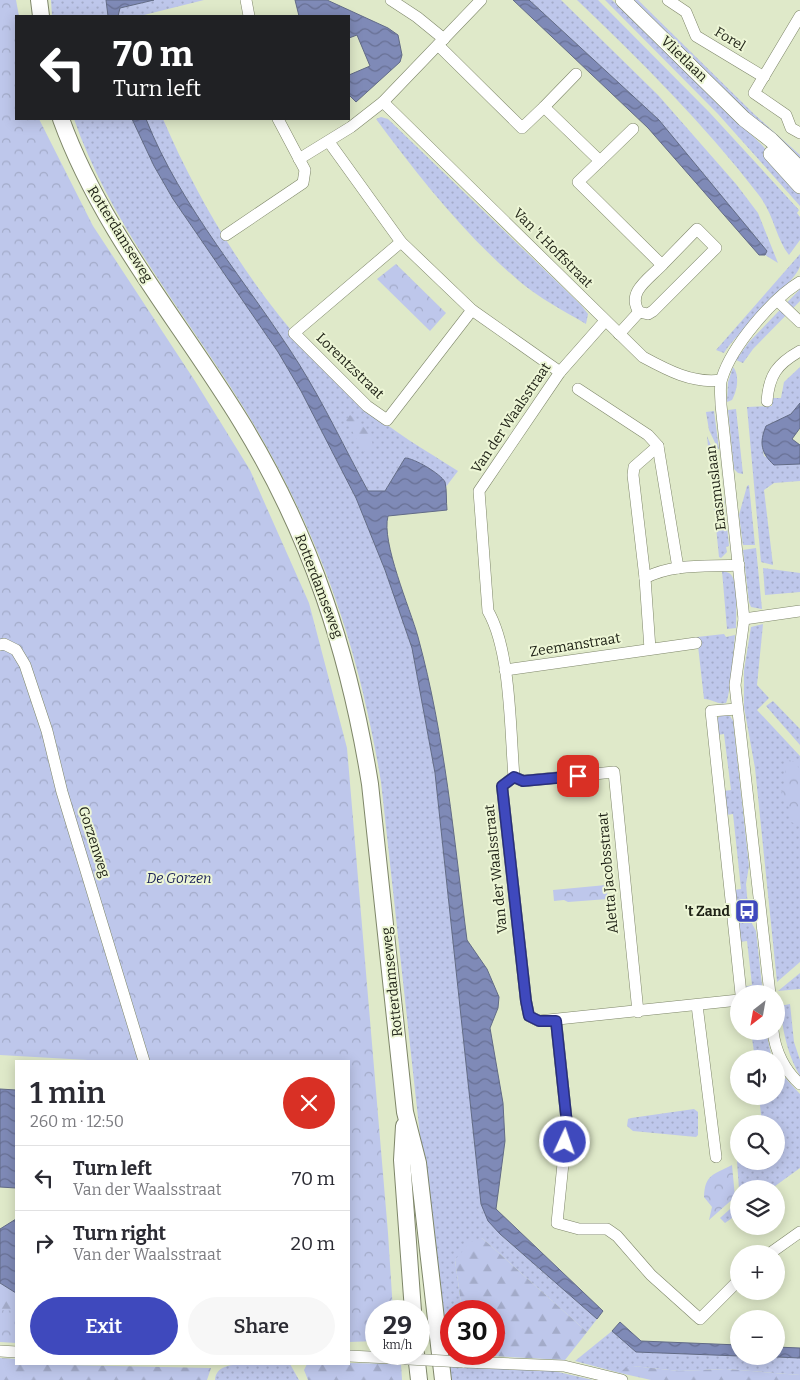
<!DOCTYPE html>
<html lang="en">
<head>
<meta charset="utf-8">
<style>
	:root { --surface:#fff; --page:#f7f7f7; --text:#2b2b33; --muted:#7c7c81; --line:#e1e1e2; --accent:#3f49bd }
	body { margin:0; font-family:Bitter,serif; background:var(--page); color:var(--text); height:100vh; display:flex; flex-direction:column; font-size:19px; white-space:nowrap }
	* { box-sizing:border-box; margin:0 }
	p { font-size:16px; color:var(--muted) }
	.icon { flex:none; width:28px; height:28px; fill:none; stroke:currentColor; stroke-width:2; stroke-linecap:round; stroke-linejoin:round }
	.map { position:relative; flex:1; overflow:hidden }
	.panel { position:absolute; left:15px; top:1060px; width:335px; height:305px; display:flex; flex-direction:column; background:var(--surface); border-radius:0px; box-shadow:0 2px 12px #0003 }
	.panel>* { flex:none }
	.hud { position:absolute; left:15px; top:15px; width:335px; height:105px; border-radius:0px; box-shadow:0 2px 12px #0003; background:#202124; color:#fff; overflow:hidden }
	.needle { width:32px; rotate:211deg }
	.tools { position:absolute; left:730px; top:985px; display:grid; gap:10px }
	.tools a { display:grid; place-items:center; width:55px; height:55px; border-radius:50%; background:var(--surface); box-shadow:0 2px 12px #0003; font-size:25px }
	.speed { position:absolute; left:365px; top:1300px; display:flex; gap:10px; font-size:25px; font-weight:700; text-align:center }
	.speed>* { display:grid; place-content:center; width:65px; height:65px; border-radius:50%; background:var(--surface); box-shadow:0 2px 12px #0003; line-height:1 }
	.speed small { font-size:12px; font-weight:400 }
	.speed .limit { border:8px solid #d22; background:#fff; color:#111 }
	.pin { position:absolute; display:grid; place-items:center; width:42px; height:42px; color:#fff; margin:-21px; border-radius:10px; box-shadow:0 2px 8px #0006 }
	.me { position:absolute; width:55px; margin:-28px; rotate:3deg; stroke-linejoin:round; filter:drop-shadow(0 0 4px #0008) }
	.turn { display:flex; align-items:center; gap:18px; height:105px; padding:0 15px; font-size:22px }
	.turn .icon { width:65px; height:65px; stroke-width:2.5 }
	.turn b { display:block; font-size:35px; line-height:42px }
	.round { display:grid; place-items:center; flex:none; width:52px; height:52px; border-radius:26px; background:var(--page) }
	.overview { display:flex; align-items:center; justify-content:space-between; height:85px; padding:0 15px }
	h1 { font-size:30px; font-weight:600; line-height:38px }
	.button { display:flex; gap:10px; margin-top:auto; padding:10px 15px }
	.button a { flex:1; height:58px; border-radius:30px; background:var(--accent); color:#fff; font-size:20px; font-weight:600; line-height:58px; text-align:center }
	.button a+a { background:var(--page); color:var(--text) }
	ul { padding:0; list-style:none }
	li { display:flex; align-items:center; gap:15px; height:65px; padding:0 15px; border-top:1px solid var(--line) }
	li div { flex:1 }
	li b { display:block; font-size:19px }
	li em { font-style:normal }
	.map>svg:first-child { display:block }
	.grass { fill:url(#grass-dots) }
	.forest { fill:url(#forest-firs) }
	.park { fill:url(#park-crowns) }
	.water { fill:url(#water-waves); stroke:#626b87 }
	.lines { fill:none; stroke-linecap:round; stroke-linejoin:round }
	.minor-casing { stroke:#7e8669; stroke-width:12 }
	.tertiary-casing { stroke:#7e8669; stroke-width:16 }
	.secondary-casing { stroke:#7e8669; stroke-width:18 }
	.minor { stroke:#fff; stroke-width:11 }
	.tertiary { stroke:#fff; stroke-width:15 }
	.secondary { stroke:#fff; stroke-width:16 }
	.minor-bridge-casing { stroke:#7e8669; stroke-width:12; stroke-linecap:butt }
	.minor-bridge { stroke:#fff; stroke-width:11 }
	.route-casing { stroke:#292f7b; stroke-width:12 }
	.route { stroke:#3f49bd; stroke-width:9 }
	.labels { text-anchor:middle; dominant-baseline:central; stroke-width:4; stroke-linejoin:round; paint-order:stroke }
	.street-label { font-size:14px; fill:#202317; stroke:#edf6d6 }
	.park-label { font-size:14px; font-style:italic; fill:#1c2259; stroke:#edf6d6 }
	.poi-label { font-size:14px; font-weight:bold; fill:#202317; stroke:#edf6d6; text-anchor:end }
</style>
</head>
<body>
<div class="map">
<svg width="800" height="1380" viewBox="0 0 800 1380">
	<defs>
		<pattern id="grass-dots" width="8" height="8" patternUnits="userSpaceOnUse" patternTransform="scale(1.25)"><rect width="8" height="8" fill="#bec7eb"/><path d="M2 2h.1M6 6h.1" fill="none" stroke="#a3abc9" stroke-width="1.8" stroke-linecap="round"/></pattern>
		<pattern id="forest-firs" width="22" height="20" patternUnits="userSpaceOnUse" patternTransform="scale(1.25)"><rect width="22" height="20" fill="#bec7eb"/><path d="M5 1l3.5 6h-7zM16 11l3.5 6h-7z" fill="#a3abc9"/></pattern>
		<pattern id="park-crowns" width="20" height="18" patternUnits="userSpaceOnUse" patternTransform="scale(1.25)"><rect width="20" height="18" fill="#bec7eb"/><path d="M2 6a3 3 0 1 1 6 0M12 15a3 3 0 1 1 6 0" fill="none" stroke="#a3abc9"/></pattern>
		<pattern id="water-waves" width="16" height="10" patternUnits="userSpaceOnUse" patternTransform="scale(1.25)"><rect width="16" height="10" fill="#7f8ab7"/><path d="M0 5q4-4 8 0t8 0" fill="none" stroke="#687094"/></pattern>
	</defs>
	<rect width="100%" height="100%" fill="#dfe9c9"/>
	<g class="grass">
		<path d="M51,0H106L108,16H52Z"/>
		<path d="M154,0H204L140,16H118L120,8Z"/>
		<path d="M529,0H561L658,95L736,184L758,213L778,263L765,255L767,251L659,120Z"/>
		<path d="M577,0H598L710,113L799,210L797,213L800,217V240L789,255C776,239 774,214 758,194C704,124 641,61 577,0Z"/>
		<path d="M605,0H612L762,145L800,191V206L718,114Z"/>
		<path d="M631,0H638L754,114L800,155V165Z"/>
		<path d="M381,117L388,119L581,305L588,314L586,324C564,311 539,298 519,281C464,234 419,177 376,119Z"/>
		<path d="M74,119H132L154,166L173,199L278,352L301,391L356,498L385,570L412,648L435,773L481,1204L500,1234L597,1319L587,1332L482,1238L455,1260L462,1311H451V1354H455L444,1353L381,782C358,642 317,526 242,405C184,312 110,223 74,119Z"/>
		<path d="M146,119H163C209,226 275,325 361,404C390,430 425,450 458,471L445,488V482L405,458L385,491H368C345,449 324,405 299,364C248,283 181,209 146,119Z"/>
		<path d="M800,254C800,258 800,263 800,266C797,281 737,331 724,353L716,350Z"/>
		<path d="M800,289V301L753,349L743,363L736,360L749,342Z"/>
		<path d="M733,367C740,375 737,391 732,400L727,402L728,382Z"/>
		<path d="M800,367V403L791,414L766,426L762,445L764,456L784,465L795,462L800,464V481L774,483L764,490L773,565L761,562L747,407L772,406V398H781L784,382Z"/>
		<path d="M736,409L743,474L738,473L734,469L728,410Z"/>
		<path d="M714,411L719,449H718L709,430L706,412Z"/>
		<path d="M707,436L718,462L721,492L724,497L729,546L726,547L727,552L721,558L719,557Z"/>
		<path d="M749,485L755,545H743L739,515L747,486Z"/>
		<path d="M756,548L762,609L751,607L749,602L743,550Z"/>
		<path d="M763,568L800,573V592L765,595Z"/>
		<path d="M722,571C726,572 730,572 732,576C738,586 736,615 736,628L727,629Z"/>
		<path d="M763,624L757,685L769,698L757,710L800,756V962L777,982L755,768L744,707V670L751,627Z"/>
		<path d="M724,634L726,637L735,635C734,646 730,698 726,703C717,705 713,699 704,699L697,637Z"/>
		<path d="M773,701L800,729V745L766,706Z"/>
		<path d="M722,715L730,716L733,721L749,866L746,884L749,918L756,931L762,985C759,992 756,993 749,992L744,987L752,985L747,941L739,942L733,890L741,889L733,814L726,815L723,791L731,790L724,734L717,735L716,719Z"/>
		<path d="M800,973V989L778,991Z"/>
		<path d="M790,1004L794,1042L800,1060V1076C787,1054 783,1031 780,1006Z"/>
		<path d="M751,1031H766L772,1059H755Z"/>
		<path d="M776,1068L800,1094V1168L771,1189H739L737,1161H776V1124H762L759,1096H776Z"/>
		<path d="M694,1109L698,1112V1135L696,1137L633,1131L627,1126L628,1119L631,1118Z"/>
		<path d="M739,1201V1213L725,1223L720,1218Z"/>
		<path d="M612,1331L636,1352L800,1358V1375L726,1369L679,1371L633,1366L620,1373L575,1361Z"/>
		<path d="M242,1364H290L299,1380H215C216,1366 230,1365 242,1364Z"/>
		<path d="M448,1366L554,1371L593,1380H450Z"/>
	</g>
	<g class="forest">
		<path d="M350,415C362,425 373,433 373,449L369,452H364L346,420Z"/>
		<path d="M482,1238L587,1332L565,1360L455,1354H494V1311H462L455,1260L470,1242Z"/>
		<path d="M0,1283L16,1293V1343L0,1342Z"/>
		<path d="M0,1358L16,1359V1364L211,1368L207,1380H0Z"/>
		<path d="M349,1363L401,1364L402,1380H308L304,1370L307,1364Z"/>
		<path d="M633,1366L679,1371L726,1369L800,1375V1380H651L620,1373L626,1367Z"/>
	</g>
	<g class="park">
		<path d="M0,0H16L19,16H16V119H39L93,226L195,381L250,470L309,603L347,748L388,1233L393,1311H376V1341L349,1342V1061H105L0,1055Z"/>
		<path d="M396,264L446,313L430,331L377,279Z"/>
		<path d="M784,758L794,762L800,769V818L796,824L791,822L788,801L783,796L781,790L786,780Z"/>
		<path d="M606,885L608,899L568,902L564,900L554,901L553,890Z"/>
		<path d="M732,1165L735,1197L709,1220L712,1207L704,1197C705,1174 713,1175 732,1165Z"/>
		<path d="M0,1310L16,1311V1338L0,1337Z"/>
	</g>
	<g class="water">
		<path d="M106,0H154L120,8L118,16H108Z"/>
		<path d="M295,0H327L388,28L398,35L402,55L400,62L356,102L349,95V75L370,66L357,35L349,38V16H299Z"/>
		<path d="M513,0H529L659,120L767,251L765,255H759L648,128Z"/>
		<path d="M132,119H146C181,208 248,283 299,364C324,404 345,449 368,491H385L405,458C414,458 441,474 445,482C447,490 446,502 447,510L388,516C381,542 410,608 418,637C445,736 454,839 467,940L487,969L499,997L498,1008L490,1028L503,1103L505,1141L496,1209L603,1311L597,1319L500,1234L488,1221L481,1204L435,773L412,648L385,570L356,498L301,391L278,352L173,199L154,166Z"/>
		<path d="M800,403V428L792,439L800,445V464L774,465C761,453 759,443 766,426L791,414Z"/>
		<path d="M0,1089L16,1090V1188L0,1187Z"/>
		<path d="M16,1219V1293L0,1283V1229Z"/>
		<path d="M620,1322L641,1341L739,1345V1356L636,1352L612,1331Z"/>
		<path d="M776,1347L800,1348V1358L754,1356H776Z"/>
	</g>
	<g class="lines">
		<defs>
			<g id="minor">
				<path d="M246,0L249,16"/>
				<path d="M391,0L417,17L444,39"/>
				<path d="M668,0L686,12L696,36L764,77"/>
				<path d="M800,16L754,93L786,115L791,128L800,133"/>
				<path d="M438,45L522,128L544,107L600,161L578,182L662,265L697,229L716,248L653,311L648,314L639,312L619,334"/>
				<path d="M383,102L643,357C667,370 693,384 721,380"/>
				<path d="M544,107L576,74"/>
				<path d="M329,142L401,242L472,310L560,372"/>
				<path d="M299,159L351,127L383,102L481,0"/>
				<path d="M600,161L633,129"/>
				<path d="M226,235L303,183L305,170L278,119"/>
				<path d="M401,242L294,333L367,406L387,420L472,310"/>
				<path d="M778,301L800,322"/>
				<path d="M639,312C626,292 649,279 662,265"/>
				<path d="M605,321L560,372L479,491L488,611C511,651 510,730 514,777L502,786L526,1001L529,1016L539,1021L739,1000"/>
				<path d="M578,389L648,435L658,446L678,568"/>
				<path d="M767,401C769,375 777,364 800,351"/>
				<path d="M645,578L633,475L634,467L658,446"/>
				<path d="M744,619L800,611"/>
				<path d="M0,645L4,644L16,650L25,665L47,731L62,792L144,1061"/>
				<path d="M650,649L645,578C673,563 708,567 739,565"/>
				<path d="M505,670L696,643"/>
				<path d="M737,709L711,711L741,994"/>
				<path d="M514,777L523,781L614,772L638,1012"/>
				<path d="M770,994L735,685L744,619L721,405C721,397 719,386 722,378C732,346 772,299 800,282"/>
				<path d="M697,1005L716,1157"/>
				<path d="M556,1021L567,1124L557,1223L579,1229H607L617,1236L651,1275L700,1319L739,1280"/>
				<path d="M773,1031C775,1051 785,1071 800,1084"/>
				<path d="M769,1254L800,1232"/>
				<path d="M0,1351L16,1352"/>
				<path d="M349,1356L390,1358"/>
				<path d="M463,1362L564,1366L622,1380"/>
			</g>
			<g id="tertiary">
				<path d="M623,0L744,119L771,140L800,169"/>
				<path d="M771,154L800,186"/>
			</g>
			<g id="secondary">
				<path d="M39,0L41,16"/>
				<path d="M61,119C101,230 181,323 242,423C311,536 349,653 370,784L405,1112L418,1163L443,1380"/>
				<path d="M404,1126L402,1160L413,1311"/>
				<path d="M416,1354L419,1380"/>
			</g>
		</defs>
		<use href="#minor" class="minor-casing"/>
		<use href="#tertiary" class="tertiary-casing"/>
		<use href="#secondary" class="secondary-casing"/>
		<use href="#minor" class="minor"/>
		<use href="#tertiary" class="tertiary"/>
		<use href="#secondary" class="secondary"/>
		<defs>
			<path id="minor-bridge" d="M390,1358L463,1362"/>
		</defs>
		<use href="#minor-bridge" class="minor-bridge-casing"/>
		<use href="#minor-bridge" class="minor-bridge"/>
	</g>
	<g class="lines">
		<defs>
			<path id="route" d="M565,1142L567,1124L556,1021H539L529,1016L526,1001L502,786L514,777L523,781L578,776"/>
		</defs>
		<use href="#route" class="route-casing"/>
		<use href="#route" class="route"/>
	</g>
	<defs>
		<symbol id="bus-square" viewBox="-11 -11 22 22"><rect x="-9" y="-9" width="18" height="18" rx="4" fill="#3f49bd" stroke="#edf6d6"/><path d="M-5-6H5V4H4V6H2V4H-2V6H-4V4H-5ZM-3.5-4V0h7V-4ZM-3.5 1.2v1.5H-2V1.2ZM2 1.2v1.5H3.5V1.2Z" fill="#fff"/></symbol>
	</defs>
	<g fill-rule="evenodd">
		<use href="#bus-square" x="733" y="897" width="28" height="28"/>
	</g>
	<g class="labels">
		<g class="street-label">
			<text transform="translate(730 39) rotate(31)">Forel</text>
			<text transform="translate(684 59) rotate(44)">Vlietlaan</text>
			<text transform="translate(120 234) rotate(58)">Rotterdamseweg</text>
			<text transform="translate(553 248) rotate(45)">Van 't Hoffstraat</text>
			<text transform="translate(350 366) rotate(44)">Lorentzstraat</text>
			<text transform="translate(511 418) rotate(-56)">Van der Waalsstraat</text>
			<text transform="translate(716 488) rotate(-97)">Erasmuslaan</text>
			<text transform="translate(319 586) rotate(69)">Rotterdamseweg</text>
			<text transform="translate(575 645) rotate(-9)">Zeemanstraat</text>
			<text transform="translate(94 842) rotate(72)">Gorzenweg</text>
			<text transform="translate(496 869) rotate(-96)">Van der Waalsstraat</text>
			<text transform="translate(608 873) rotate(-95)">Aletta Jacobsstraat</text>
			<text transform="translate(392 982) rotate(-96)">Rotterdamseweg</text>
		</g>
		<g class="park-label">
			<text x="179" y="878">De Gorzen</text>
		</g>
		<g class="poi-label">
			<text x="730" y="911">'t Zand</text>
		</g>
	</g>
</svg>
<div class="tools">
<a><svg class="needle" viewBox="-14 -14 28 28"><path d="M0-13l5 13h-10z" fill="#e53935"/><path d="M0 13l5-13h-10z" fill="#7c7c81"/></svg></a>
<a><svg class="icon" aria-label="sound" viewBox="0 0 24 24"><path d="M4 9h4l5-4v14l-5-4H4zM17 9q2 3 0 6"/></svg></a>
<a><svg class="icon" aria-label="search" viewBox="0 0 24 24"><circle cx="10" cy="10" r="6"/><path d="M15 15l6 6"/></svg></a>
<a><svg class="icon" aria-label="layers" viewBox="0 0 24 24"><path d="M12 4l9 5-9 5-9-5zM3 14l9 5 9-5"/></svg></a>
<a>+</a>
<a>−</a>
</div>
<div class="speed"><div>29<small>km/h</small></div><div class="limit">30</div></div>
<div class="pin" style="left:578px;top:776px;background:#d93025"><svg class="icon" aria-label="arrive" viewBox="0 0 24 24"><path d="M6 21V4h12l-3 4 3 4H6"/></svg></div>
<svg class="me" style="left:565px;top:1142px" viewBox="-20 -20 40 40"><circle r="17" fill="#3f49bd" stroke="#fff" stroke-width="3"/><path d="M0-11L8 9 0 5-8 9z" fill="#fff"/></svg>
<div class="hud">
<div class="turn"><svg class="icon" aria-label="left" viewBox="0 0 24 24"><path d="M17 20v-9H6M10 6l-5 5 5 5"/></svg><div><b>70 m</b>Turn left</div></div>
</div>
<section class="panel">
<div class="overview"><div><h1>1 min</h1><p>260 m · 12:50</p></div><a class="round" style="background:#d93025;color:#fff"><svg class="icon" aria-label="close" viewBox="0 0 24 24"><path d="M6 6l12 12M18 6L6 18"/></svg></a></div>
<ul>
<li><svg class="icon" aria-label="left" viewBox="0 0 24 24"><path d="M17 20v-9H6M10 6l-5 5 5 5"/></svg><div><b>Turn left</b><p>Van der Waalsstraat</p></div><em>70 m</em></li>
<li><svg class="icon" aria-label="right" viewBox="0 0 24 24"><path d="M7 20v-9h11M14 6l5 5-5 5"/></svg><div><b>Turn right</b><p>Van der Waalsstraat</p></div><em>20 m</em></li>
</ul>
<div class="button"><a>Exit</a><a>Share</a></div>
</section>
</div>
</body>
</html>
